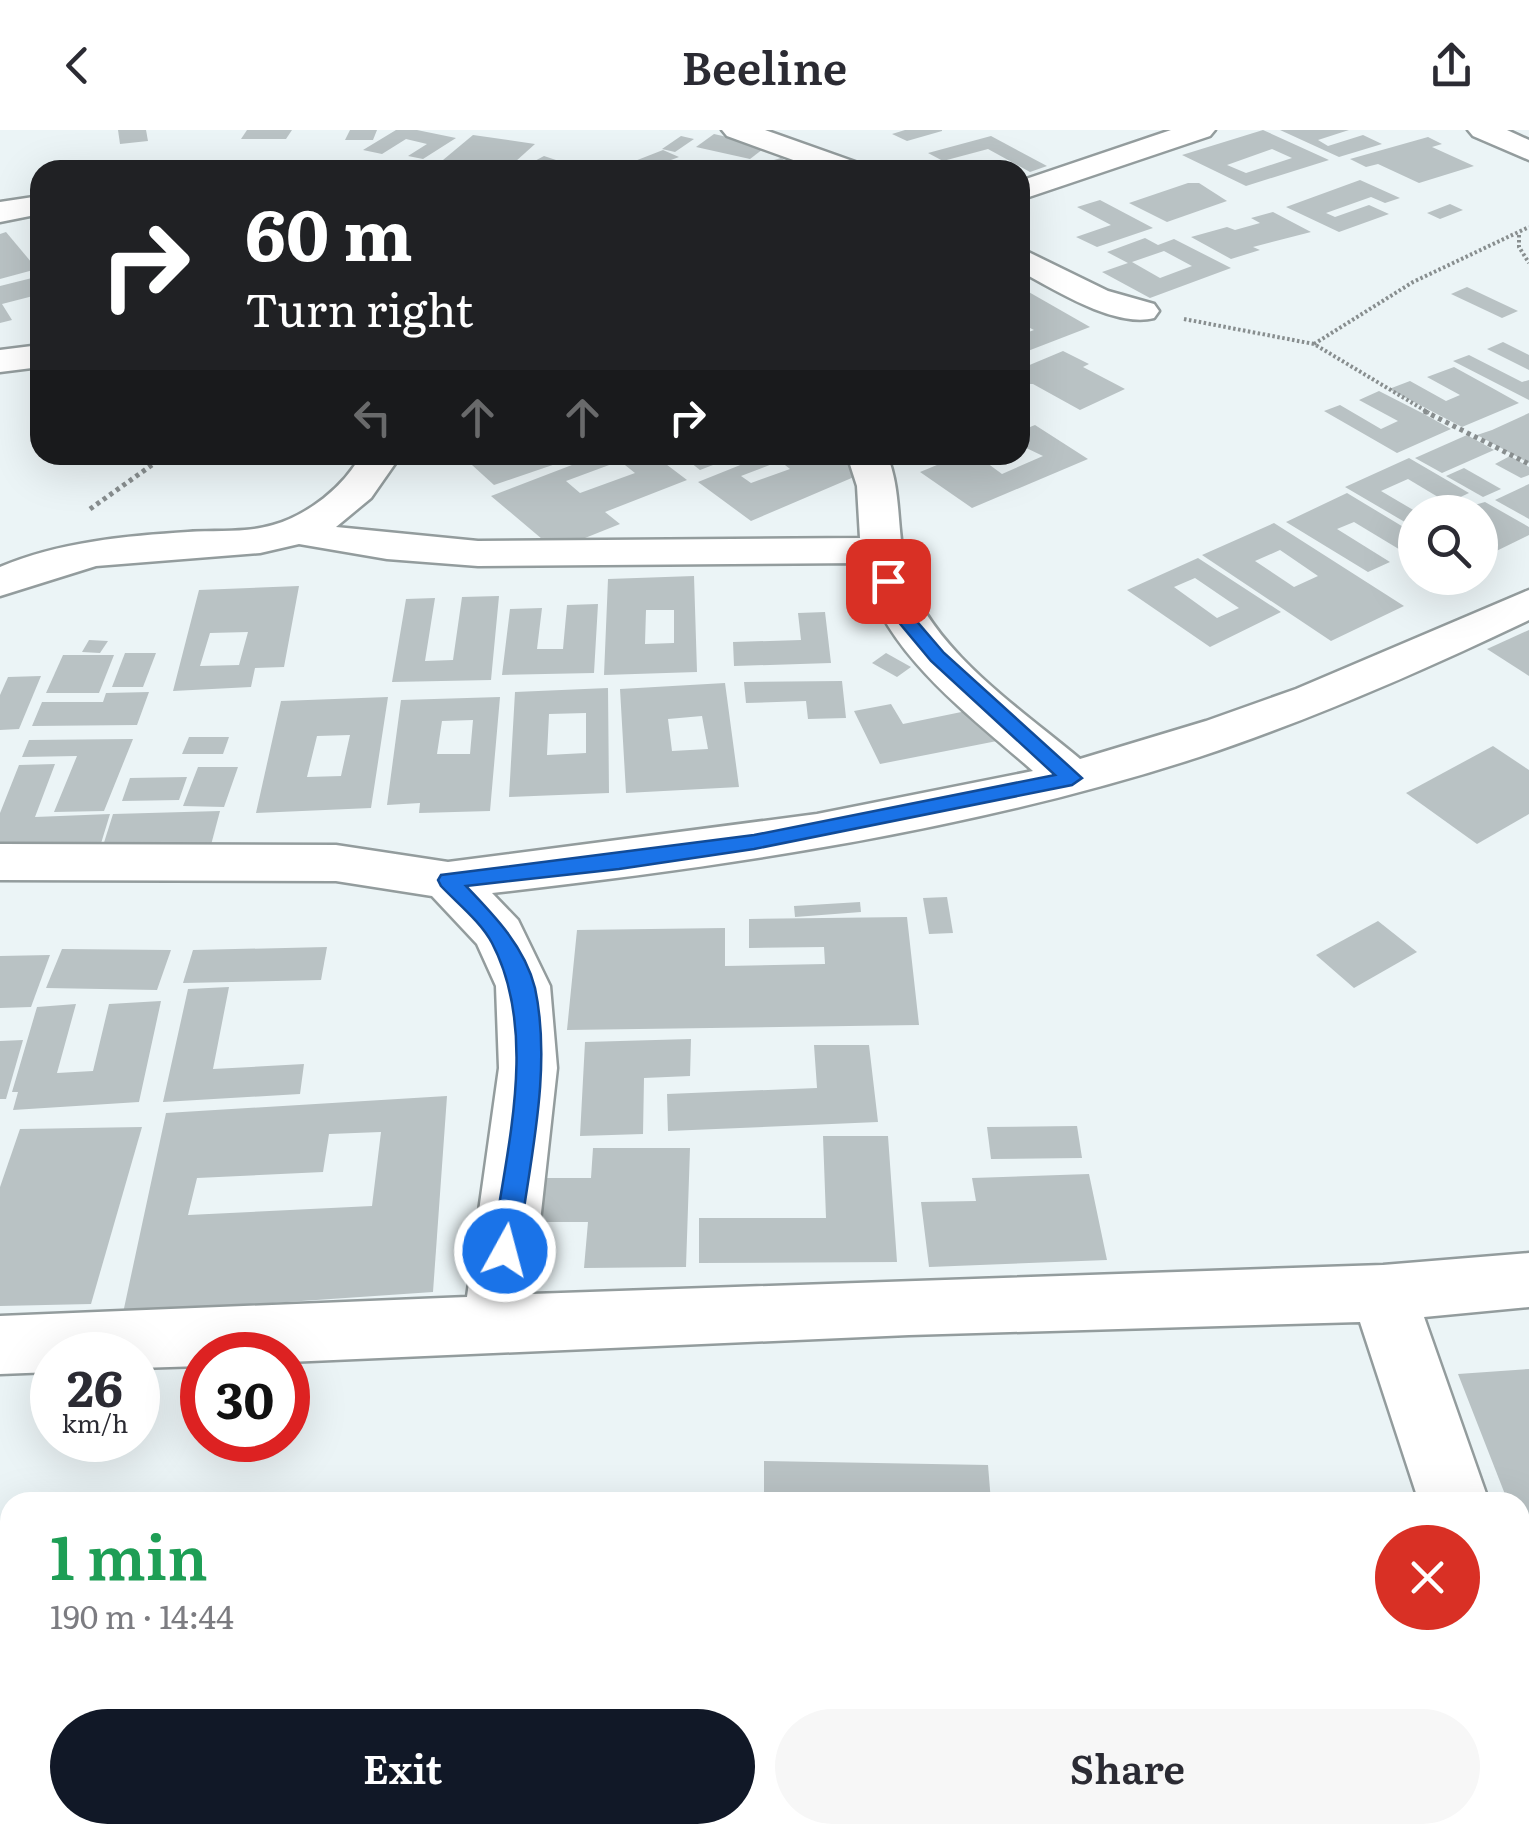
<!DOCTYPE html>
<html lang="en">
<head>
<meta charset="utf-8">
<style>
	:root { --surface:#fff; --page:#f7f7f7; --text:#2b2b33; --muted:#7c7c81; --accent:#111827 }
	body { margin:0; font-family:Literata,serif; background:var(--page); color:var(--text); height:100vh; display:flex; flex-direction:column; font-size:38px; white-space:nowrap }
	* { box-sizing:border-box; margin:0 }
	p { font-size:32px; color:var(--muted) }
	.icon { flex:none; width:55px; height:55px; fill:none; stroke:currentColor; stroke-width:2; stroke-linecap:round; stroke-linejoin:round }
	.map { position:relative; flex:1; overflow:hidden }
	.side { position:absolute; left:0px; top:1362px; width:1530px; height:352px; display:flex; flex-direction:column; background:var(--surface); border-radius:30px 30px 0 0; box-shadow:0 10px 40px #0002 }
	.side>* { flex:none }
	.top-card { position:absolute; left:30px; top:30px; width:1000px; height:305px; border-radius:30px; box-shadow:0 10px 40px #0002; background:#202124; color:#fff; overflow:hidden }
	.tools { position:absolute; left:1398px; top:365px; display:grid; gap:20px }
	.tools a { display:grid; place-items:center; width:100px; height:100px; border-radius:50%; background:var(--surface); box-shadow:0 10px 40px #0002; font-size:50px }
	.speed { position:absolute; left:30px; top:1202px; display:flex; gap:20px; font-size:50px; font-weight:700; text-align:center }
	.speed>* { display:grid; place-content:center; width:130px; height:130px; border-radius:50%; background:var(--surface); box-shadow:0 10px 40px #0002; line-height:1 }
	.speed small { font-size:25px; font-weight:400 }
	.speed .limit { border:15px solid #d22; background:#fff; color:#111 }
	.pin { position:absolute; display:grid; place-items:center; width:85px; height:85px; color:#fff; margin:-42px; border-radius:20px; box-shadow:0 5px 15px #0006 }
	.me { position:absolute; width:110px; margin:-55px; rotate:7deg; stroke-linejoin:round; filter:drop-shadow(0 0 8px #0008) }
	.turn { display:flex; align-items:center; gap:35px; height:210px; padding:0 50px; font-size:45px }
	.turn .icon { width:130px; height:130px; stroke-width:2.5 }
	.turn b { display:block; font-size:70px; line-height:85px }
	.lanes { display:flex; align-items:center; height:95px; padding:0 50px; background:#0003; justify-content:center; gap:50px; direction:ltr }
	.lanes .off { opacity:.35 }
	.round { display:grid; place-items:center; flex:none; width:105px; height:105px; border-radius:52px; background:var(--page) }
	.headline { display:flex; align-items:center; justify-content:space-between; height:170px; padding:0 50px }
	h1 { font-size:60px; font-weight:600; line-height:75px; color:#1e9e55 }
	.action { display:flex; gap:20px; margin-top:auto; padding:20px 50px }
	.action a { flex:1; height:115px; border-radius:60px; background:var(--accent); color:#fff; font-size:40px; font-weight:600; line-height:115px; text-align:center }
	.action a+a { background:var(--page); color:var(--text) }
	header { display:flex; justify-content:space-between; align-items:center; height:130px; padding:0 50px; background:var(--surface); font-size:45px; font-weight:600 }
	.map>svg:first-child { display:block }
	.building { fill:#b9c2c4; fill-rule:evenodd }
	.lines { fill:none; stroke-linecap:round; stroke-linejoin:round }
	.minor-casing { stroke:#939c9d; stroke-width:5 }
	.path-far1 { stroke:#888e8f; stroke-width:4; stroke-dasharray:2.5 2.5; stroke-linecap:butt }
	.path { stroke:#888e8f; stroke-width:5; stroke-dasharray:4 4; stroke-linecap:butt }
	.minor { fill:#fff; fill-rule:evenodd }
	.route { fill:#1a73e8; stroke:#114b97; stroke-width:2.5 }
</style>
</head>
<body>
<header><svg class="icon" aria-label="back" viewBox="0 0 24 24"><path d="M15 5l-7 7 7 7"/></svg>Beeline<svg class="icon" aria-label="share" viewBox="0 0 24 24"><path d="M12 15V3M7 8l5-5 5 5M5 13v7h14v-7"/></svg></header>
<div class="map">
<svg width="1529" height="1713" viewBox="0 0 1529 1713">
	<rect width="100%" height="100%" fill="#ebf4f6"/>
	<g class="building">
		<path d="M118,0H146L148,11L120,14Z"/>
		<path d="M247,0H292L286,9H241Z"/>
		<path d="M350,0H377L373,10H345Z"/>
		<path d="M396,0H417L456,8L423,29L408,26L427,14L406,9L382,24L363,20Z"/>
		<path d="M905,0H942V1L907,11L892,4Z"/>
		<path d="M1263,0L1329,30L1246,56L1182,25ZM1272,19L1292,28L1246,43L1227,35Z"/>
		<path d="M1280,0H1349L1318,10L1328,16L1363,5L1382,14L1339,27Z"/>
		<path d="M714,4L767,16L750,29L696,17Z"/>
		<path d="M473,5L535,14L506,40H431Z"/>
		<path d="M681,6L694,9L675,22L662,19Z"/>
		<path d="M991,6L1047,36L1030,42L988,19L943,31L928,23Z"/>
		<path d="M1428,7L1442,14L1432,17L1474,36L1419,53L1378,34L1366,37L1350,29Z"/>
		<path d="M663,20L679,27L671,30L694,40L703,36L713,40H631L622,36Z"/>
		<path d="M544,26L565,33L552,40H518Z"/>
		<path d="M781,28L801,40H744L743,39Z"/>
		<path d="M1360,50L1400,68L1385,73L1371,67L1326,83L1335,87L1369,75L1389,84L1339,102L1286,77Z"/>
		<path d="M1188,53H1199L1227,71L1167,92L1129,73Z"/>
		<path d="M1100,70L1153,98L1097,117L1076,107L1111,95L1077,77Z"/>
		<path d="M1450,74L1463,80L1440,89L1427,83Z"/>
		<path d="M1273,82L1311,102L1253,117L1260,120L1231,129L1191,107L1227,97L1235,100L1260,93L1251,88Z"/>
		<path d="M6,102L37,139L0,149V104Z"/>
		<path d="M1145,108L1158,115L1174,109L1231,138L1150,168L1102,142L1128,133L1107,122ZM1164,121L1192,136L1160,148L1132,132Z"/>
		<path d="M40,146V170L37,165L2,174L12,190L0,193V156Z"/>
		<path d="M1467,157L1518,181L1502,188L1451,164Z"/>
		<path d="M1027,161L1090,197L1020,224V205L1034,200L1020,193V164Z"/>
		<path d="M1503,212L1529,225V240L1487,219Z"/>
		<path d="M1063,221L1089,234L1083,237L1125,259L1080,280L1033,254H1020V239Z"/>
		<path d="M1469,225L1522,252L1529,250V270L1453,231Z"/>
		<path d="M1454,237L1494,259L1519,273L1462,297L1389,259L1410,251L1446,271L1460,265L1427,247Z"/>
		<path d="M1379,261L1424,284L1451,299L1397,323L1324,281L1340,275L1381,299L1398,291L1359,270Z"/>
		<path d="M1529,283V333L1477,305L1492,300Z"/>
		<path d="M1035,295L1088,329L972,378L920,342L961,325H995L983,330L1002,344L1043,326L1020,315V301Z"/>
		<path d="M1467,305L1494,320L1442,343L1415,328Z"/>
		<path d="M461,325H579V326L494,355Z"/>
		<path d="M598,325H654L687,350L605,382L620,394L555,420L491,366ZM620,331L635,343L580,363L566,351Z"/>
		<path d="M681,325H739L700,340Z"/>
		<path d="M765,325H844L868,341L751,391L698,352ZM780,331L790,339L751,353L741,346Z"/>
		<path d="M1510,326L1529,337V345L1521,348L1495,334Z"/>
		<path d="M1409,328L1469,363L1448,373L1408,349L1381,361L1415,381V398L1345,357Z"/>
		<path d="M1464,338L1501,359L1483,367L1446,346Z"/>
		<path d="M1529,354V389L1495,370Z"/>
		<path d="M1347,363L1415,404V420L1407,424L1354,392L1337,399L1390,432L1368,442L1286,392Z"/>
		<path d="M1485,372L1529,397V405L1480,429V382H1450Z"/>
		<path d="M1274,393L1404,476L1331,511L1202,425ZM1280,420L1318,446L1294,457L1255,431Z"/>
		<path d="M1198,428L1281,482L1210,517L1127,460ZM1195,448L1239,478L1217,488L1174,457Z"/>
		<path d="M694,446L697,542L604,545L608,449ZM646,480H674V513L645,514Z"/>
		<path d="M299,456L284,537L255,538L251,557L173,561L199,460ZM248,502L239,535L200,536L210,503Z"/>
		<path d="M499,466L491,550L392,552L406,469L435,468L425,531L453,530L462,467Z"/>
		<path d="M598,474L594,543L502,545L510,479L542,478L537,519H563L567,475Z"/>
		<path d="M825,482L831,533L734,536L733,512L801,510L798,483Z"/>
		<path d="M1529,500V546L1487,519Z"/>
		<path d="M89,510L108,511L100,523L82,522Z"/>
		<path d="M125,523H156L143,557H112Z"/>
		<path d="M886,523L911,537L897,547L872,533Z"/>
		<path d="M63,525H114L99,563H46Z"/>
		<path d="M41,546L19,599L0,600V565L8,547Z"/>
		<path d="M842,551L846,588L808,589L806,571L746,573L744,552Z"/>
		<path d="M725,553L739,657L626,663L620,559ZM702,586L708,619L672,621L668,589Z"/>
		<path d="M608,558L609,663L509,667L515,562ZM586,583V623L547,625L549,584Z"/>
		<path d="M149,562L137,595L32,596L42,572H103L106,563Z"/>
		<path d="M388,567L371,678L256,683L281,571ZM350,605L341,646L307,647L317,606Z"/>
		<path d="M500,567L490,681L419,683L420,673L387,675L401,570ZM473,590L470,624H437L442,591Z"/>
		<path d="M891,574L903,594L976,579L997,611L880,634L854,581Z"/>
		<path d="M189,607H229L223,624H182Z"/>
		<path d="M133,609L104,681L54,682L77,626L22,627L29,610Z"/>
		<path d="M1493,616L1529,640V684L1477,714L1406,663Z"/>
		<path d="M55,634L35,687L110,684L99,720L0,724V683L19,635Z"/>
		<path d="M198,637H238L224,677L183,676Z"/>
		<path d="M187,647L179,670L122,671L130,648Z"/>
		<path d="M220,681L211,715L102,719L113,684Z"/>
		<path d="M947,767L953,803L929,804L923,768Z"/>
		<path d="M860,772L861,782L795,787L794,776Z"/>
		<path d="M907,787L919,895L567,900L577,800L725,798V836L825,834L824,817L749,818V789Z"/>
		<path d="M1378,791L1417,822L1354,858L1316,825Z"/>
		<path d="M327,817L321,850L183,853L193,820Z"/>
		<path d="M62,819L171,820L157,860L46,858Z"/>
		<path d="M50,825L31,877L0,878V826Z"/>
		<path d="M229,857L213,939L304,934L300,964L163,972L188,859Z"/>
		<path d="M161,871L139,972L13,980L18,962H12L37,877L76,874L57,943L93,941L109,874Z"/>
		<path d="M691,909L690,946L644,948L643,1004L580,1006L585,912Z"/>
		<path d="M23,910L6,969H0V911Z"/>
		<path d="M814,915H869L878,992L668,1001L667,964L817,958Z"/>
		<path d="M447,966L433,1162L123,1183L166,983ZM381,1002L372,1076L188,1085L197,1048L323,1042L329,1004Z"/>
		<path d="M1077,996L1082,1028L991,1029L987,997Z"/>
		<path d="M142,997L91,1174L0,1176V1057L20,999Z"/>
		<path d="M823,1006H888L897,1132L699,1133V1088H826Z"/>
		<path d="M593,1018H690L686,1137L584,1138L588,1092H540L546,1048H591Z"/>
		<path d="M1089,1044L1107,1130L929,1137L921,1072L976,1071L972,1048Z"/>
		<path d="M1529,1239V1426L1520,1404V1372H1508L1458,1244Z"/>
		<path d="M764,1331L988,1335L991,1372H764Z"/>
		<path d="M1163,1705H1256L1257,1713H1164Z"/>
		<path d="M1267,1705H1450L1452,1713H1268Z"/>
		<path d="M478,1707H848V1713H477Z"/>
	</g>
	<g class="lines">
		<defs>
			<g id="minor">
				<path d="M722,0H765L861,34L865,40H821L727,6Z"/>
				<path d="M1171,0H1215L1210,6L1020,70V51Z"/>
				<path d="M1468,0H1507L1529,10V30L1473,6Z"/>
				<path d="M40,66V84L0,92V72Z"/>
				<path d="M1020,118L1108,161L1154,174L1159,181L1154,188C1115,198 1055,160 1020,141Z"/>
				<path d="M40,215V237L0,242V220Z"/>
				<path d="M361,325H401L371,368L336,397L478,411L860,408L857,356L847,325H887C902,362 896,400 906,438C925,516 1022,580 1080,629L1206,591L1296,559L1529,460V490C1422,541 1313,589 1199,627C971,701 730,736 492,763L518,790L550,856L557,938L532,1164L1383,1135L1529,1123V1177L1424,1187L1489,1372H1419L1360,1192L909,1205L288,1232V1225H202V1236L138,1238V1225H52V1242L0,1244V1186L467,1167L499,938L496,856L477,814L432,766L336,751L0,750V714L336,715L448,732L817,684L1033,641C970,585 880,521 862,433L478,436L387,429L299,414L260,423L96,436L0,466V437C59,412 125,406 188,402C216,400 246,403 273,395C308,385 344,357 361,325Z"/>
				<path d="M1520,1532L1529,1536V1636L1520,1632Z"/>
			</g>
		</defs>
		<use href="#minor" class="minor-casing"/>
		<g class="path-far1">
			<path d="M1519,105V117L1529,133"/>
			<path d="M1184,189L1314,214L1429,283"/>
			<path d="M1314,214L1413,152L1529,97"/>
		</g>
		<g class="path">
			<path d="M1424,281L1529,334"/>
			<path d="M90,379L166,325"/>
		</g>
		<use href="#minor" class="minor"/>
	</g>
	<path class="route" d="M888,445L894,447L914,488L944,523L1082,648L1072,655L754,719L619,739L466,756C494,785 525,817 535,858C553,942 528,1037 518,1121L514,1129L505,1132L496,1129L492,1121C505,1023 540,905 492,813C481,792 457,773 441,756L438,750L441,745L754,705L1055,645L931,531L897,490L879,451Z"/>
</svg>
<div class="tools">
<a><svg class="icon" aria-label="search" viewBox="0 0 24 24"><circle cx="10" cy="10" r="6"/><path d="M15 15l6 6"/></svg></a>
</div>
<div class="speed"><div>26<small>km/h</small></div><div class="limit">30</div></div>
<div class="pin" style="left:888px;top:451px;background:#d93025"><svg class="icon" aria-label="arrive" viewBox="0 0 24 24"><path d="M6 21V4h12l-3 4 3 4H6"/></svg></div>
<svg class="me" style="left:505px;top:1121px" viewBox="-20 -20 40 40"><circle r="17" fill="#1a73e8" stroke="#fff" stroke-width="3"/><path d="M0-11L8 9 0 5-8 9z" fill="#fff"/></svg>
<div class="top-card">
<div class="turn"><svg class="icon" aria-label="right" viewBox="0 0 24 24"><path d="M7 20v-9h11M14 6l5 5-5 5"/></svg><div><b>60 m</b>Turn right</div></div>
<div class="lanes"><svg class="icon off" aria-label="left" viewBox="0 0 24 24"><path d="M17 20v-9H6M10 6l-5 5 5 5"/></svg><svg class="icon off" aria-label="ahead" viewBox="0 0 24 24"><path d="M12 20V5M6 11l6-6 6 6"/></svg><svg class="icon off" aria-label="ahead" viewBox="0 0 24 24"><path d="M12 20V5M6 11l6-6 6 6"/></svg><svg class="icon" aria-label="right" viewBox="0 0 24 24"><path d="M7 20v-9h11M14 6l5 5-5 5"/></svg></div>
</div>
<section class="side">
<div class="headline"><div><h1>1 min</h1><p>190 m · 14:44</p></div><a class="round" style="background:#d93025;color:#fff"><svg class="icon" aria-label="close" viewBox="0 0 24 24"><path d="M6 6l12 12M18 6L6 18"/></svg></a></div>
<div class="action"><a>Exit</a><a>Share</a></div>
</section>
</div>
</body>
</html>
